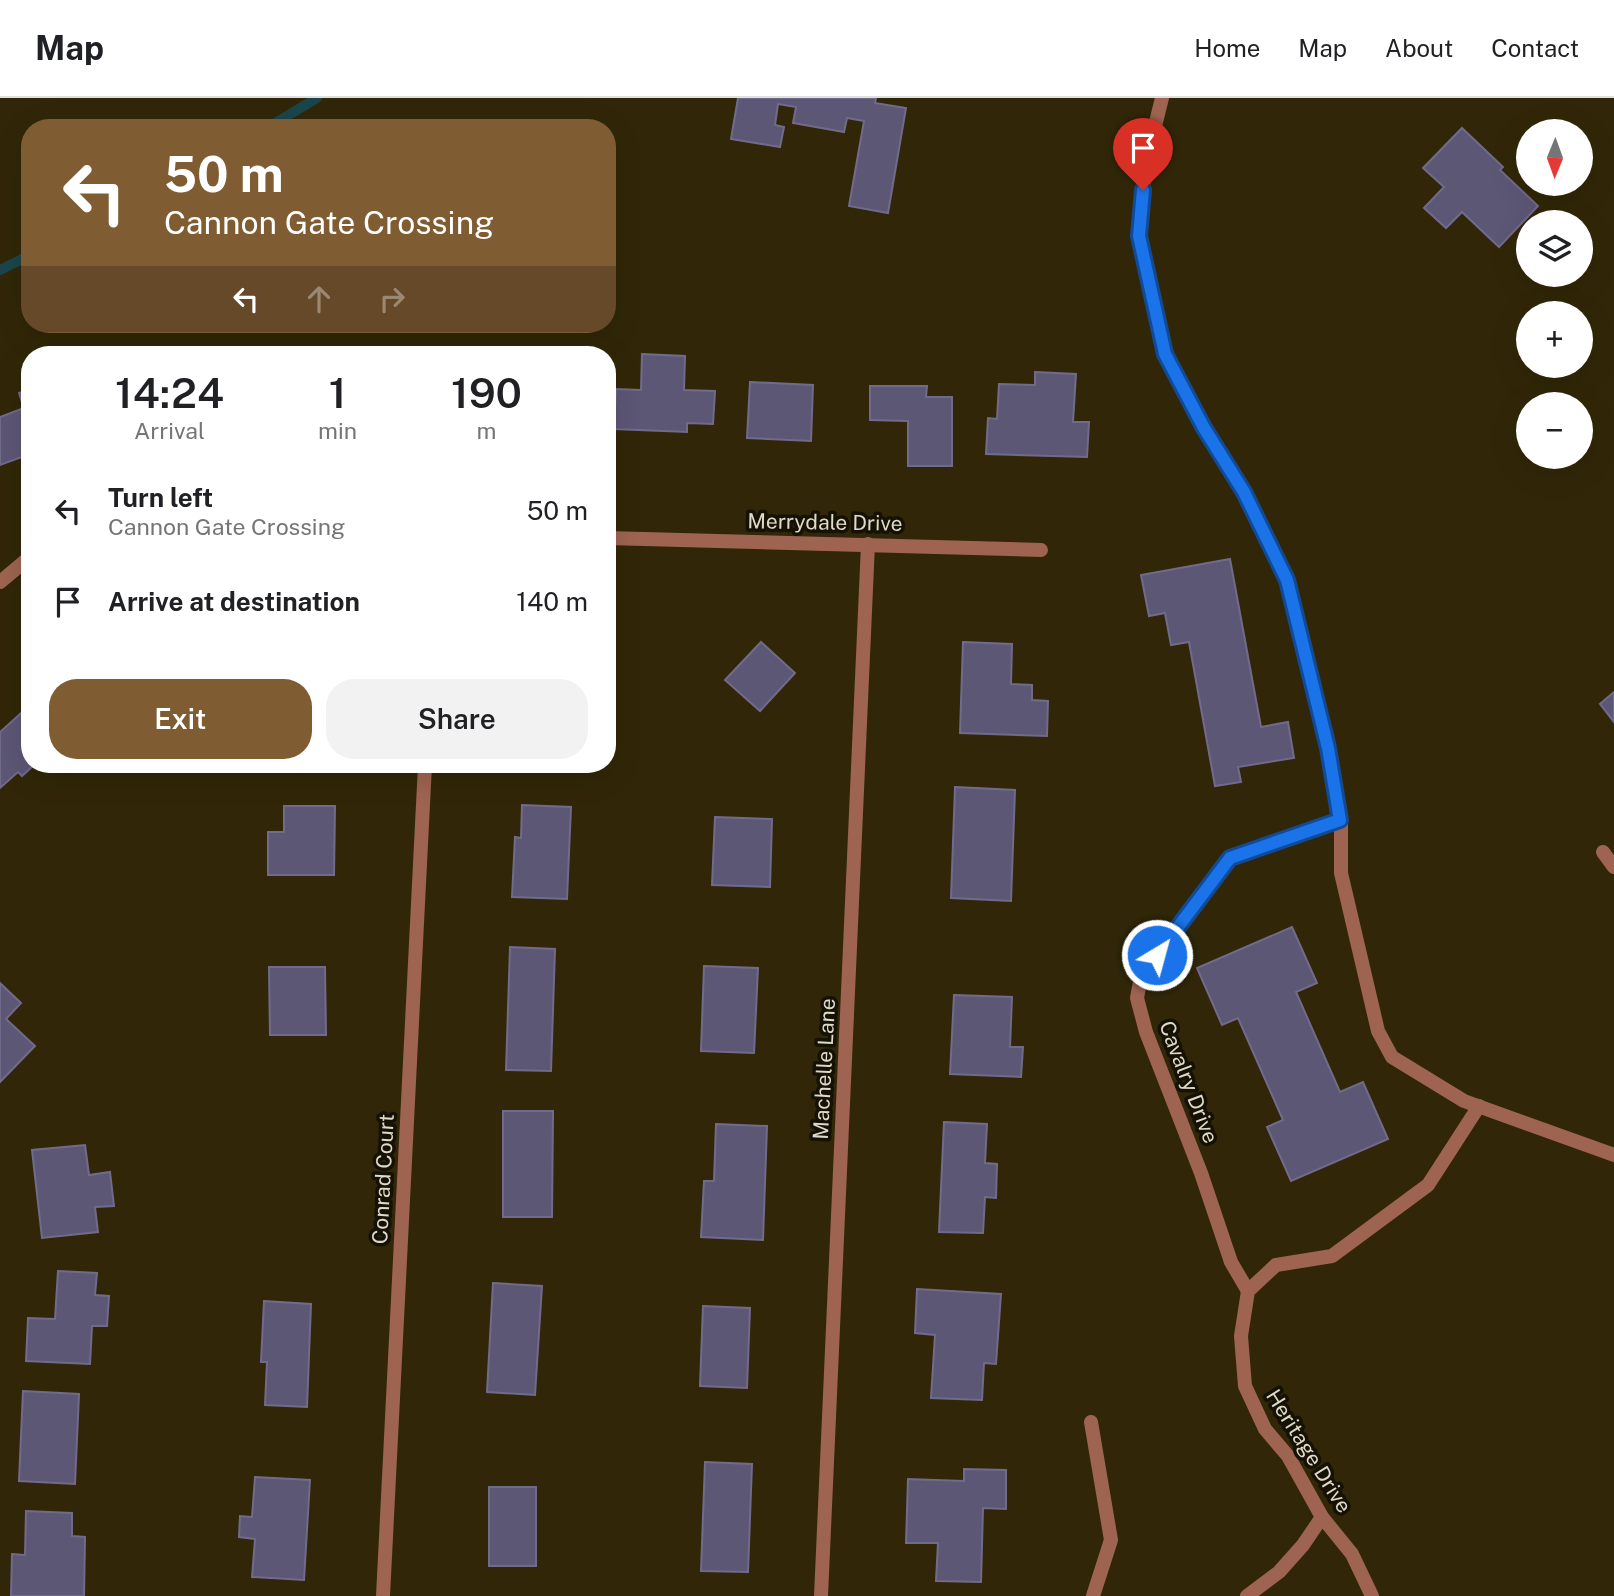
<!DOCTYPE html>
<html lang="en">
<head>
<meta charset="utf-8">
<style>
	:root { --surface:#fff; --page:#f2f2f2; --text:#202124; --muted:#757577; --line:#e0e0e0; --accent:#7f5c32 }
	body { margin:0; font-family:"Public Sans",sans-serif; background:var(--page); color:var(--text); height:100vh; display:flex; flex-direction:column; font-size:26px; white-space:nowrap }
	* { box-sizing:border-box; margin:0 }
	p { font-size:23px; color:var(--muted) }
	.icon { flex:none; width:38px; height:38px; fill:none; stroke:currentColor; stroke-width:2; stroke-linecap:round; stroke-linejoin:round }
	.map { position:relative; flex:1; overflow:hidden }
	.side { position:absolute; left:21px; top:248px; width:595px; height:427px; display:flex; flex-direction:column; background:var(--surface); border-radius:28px; box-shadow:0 7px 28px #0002 }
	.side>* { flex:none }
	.top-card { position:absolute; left:21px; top:21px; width:595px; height:214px; border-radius:28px; box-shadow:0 7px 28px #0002; background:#7f5c32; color:#fff; overflow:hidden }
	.needle { width:46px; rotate:181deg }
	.controls { position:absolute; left:1516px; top:21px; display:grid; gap:14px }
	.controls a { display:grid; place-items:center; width:77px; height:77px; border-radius:50%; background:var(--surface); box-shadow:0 7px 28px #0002; font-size:35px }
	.pin { position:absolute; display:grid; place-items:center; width:60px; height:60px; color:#fff; margin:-72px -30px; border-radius:50% 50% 50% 0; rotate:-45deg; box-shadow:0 0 7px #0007 }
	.pin .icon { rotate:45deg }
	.me { position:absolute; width:77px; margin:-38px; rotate:37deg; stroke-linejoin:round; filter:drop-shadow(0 0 5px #0008) }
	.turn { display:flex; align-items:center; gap:24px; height:147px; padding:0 28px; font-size:32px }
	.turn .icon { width:91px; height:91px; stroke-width:2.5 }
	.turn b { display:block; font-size:49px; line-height:60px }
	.lanes { display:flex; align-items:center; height:66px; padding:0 28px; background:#0003; justify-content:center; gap:35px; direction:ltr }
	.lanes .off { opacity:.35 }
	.eta { display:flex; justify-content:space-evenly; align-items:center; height:119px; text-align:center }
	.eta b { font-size:42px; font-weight:600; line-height:49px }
	.cta { display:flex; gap:14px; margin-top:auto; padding:14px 28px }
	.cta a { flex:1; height:80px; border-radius:28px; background:var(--accent); color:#fff; font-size:28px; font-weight:600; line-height:80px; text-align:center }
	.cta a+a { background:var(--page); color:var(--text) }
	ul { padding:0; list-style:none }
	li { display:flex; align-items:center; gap:21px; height:91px; padding:0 28px }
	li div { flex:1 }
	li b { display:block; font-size:26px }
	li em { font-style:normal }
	header { display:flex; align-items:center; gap:42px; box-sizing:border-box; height:98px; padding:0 35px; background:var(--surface); border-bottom:2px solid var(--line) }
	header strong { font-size:33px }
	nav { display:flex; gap:38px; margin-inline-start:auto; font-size:24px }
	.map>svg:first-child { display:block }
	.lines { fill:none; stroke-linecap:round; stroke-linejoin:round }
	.stream { stroke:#1a464b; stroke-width:10 }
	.building { fill:#5d5776; stroke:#716b8b; stroke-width:2 }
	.street { stroke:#9e6451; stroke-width:14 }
	.route-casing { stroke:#114b97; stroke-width:18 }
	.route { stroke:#1a73e8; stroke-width:12 }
	.labels { text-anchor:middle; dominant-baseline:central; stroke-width:7; stroke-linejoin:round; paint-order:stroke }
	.street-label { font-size:21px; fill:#dfd9c8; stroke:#151105 }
</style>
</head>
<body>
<header>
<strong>Map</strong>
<nav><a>Home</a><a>Map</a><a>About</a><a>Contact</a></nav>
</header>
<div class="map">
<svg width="1614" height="1498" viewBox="0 0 1614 1498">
	<rect width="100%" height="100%" fill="#312708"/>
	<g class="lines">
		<g class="stream">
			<path d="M267,30L317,0"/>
			<path d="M0,172L30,157"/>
		</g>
	</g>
	<g class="building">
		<path d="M738,0H876L875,5L906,10L888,115L849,108L864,23L847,20L844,34L793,25L796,9L778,6L775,27L784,29L780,49L731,41Z"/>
		<path d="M1462,30L1503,69L1500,72L1538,108L1499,149L1462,114L1446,130L1424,110L1444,89L1423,70Z"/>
		<path d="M642,256L685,258L684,292L715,293L713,326L687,325V334L614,331L616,291L641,292Z"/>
		<path d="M1035,274L1076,276L1073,324H1089L1087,359L986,356L988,320L997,321L999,286L1035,287Z"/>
		<path d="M750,284L813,287L811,343L747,340Z"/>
		<path d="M870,288H927L926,299H952V368H908V323L870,322Z"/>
		<path d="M30,291V356L0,367V319L24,310L19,295Z"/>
		<path d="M1230,461L1261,629L1288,624L1294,660L1238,669L1241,684L1215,688L1189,544L1171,547L1165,515L1149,518L1141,477Z"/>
		<path d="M761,544L795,575L760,613L725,582Z"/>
		<path d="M963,544L1012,546L1011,586L1032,587V602L1048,603L1047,638L960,635Z"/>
		<path d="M1614,594V624L1600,606Z"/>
		<path d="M30,607V667H34L22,678L18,674L0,690V634Z"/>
		<path d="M955,689L1015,692L1011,803L951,800Z"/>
		<path d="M522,707L571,709L567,801L512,799L515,739L521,740Z"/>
		<path d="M284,708H335L334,777H268V734H284Z"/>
		<path d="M715,719L772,721L770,789L712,787Z"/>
		<path d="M1292,829L1317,885L1296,894L1340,994L1363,984L1388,1041L1291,1083L1267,1029L1283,1022L1238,920L1222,927L1197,870Z"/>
		<path d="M510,849L555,851L551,973L506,972Z"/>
		<path d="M704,868L758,870L754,955L701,953Z"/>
		<path d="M269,869H325L326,937H270Z"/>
		<path d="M0,885L21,905L6,921L35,948L0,984Z"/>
		<path d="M954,897L1012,899L1010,949H1023L1021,979L950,976Z"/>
		<path d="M503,1013H553L552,1119H503Z"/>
		<path d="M944,1024L987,1026L985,1065L997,1066L996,1100L985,1099L983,1135L939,1134Z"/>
		<path d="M716,1026L767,1028L763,1142L701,1139L704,1083H714Z"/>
		<path d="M85,1047L89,1077L110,1074L114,1108L95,1109L98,1134L42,1140L32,1052Z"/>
		<path d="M58,1173L97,1175L95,1197L109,1198L107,1228H92L90,1266L26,1263L28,1220L55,1221Z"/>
		<path d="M493,1185L542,1188L535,1297L487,1294Z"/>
		<path d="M917,1191L1001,1196L996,1266L984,1265L982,1302L931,1300L935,1237L915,1235Z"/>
		<path d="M264,1203L311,1206L307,1309L265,1307L267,1264H261Z"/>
		<path d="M703,1208L750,1210L747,1290L700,1288Z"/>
		<path d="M23,1293L79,1296L75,1386L19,1383Z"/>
		<path d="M705,1364L752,1366L748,1474L701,1473Z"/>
		<path d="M964,1371L1006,1372V1411L983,1410L981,1484L936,1483L938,1445H906L908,1381L964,1383Z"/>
		<path d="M255,1379L310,1382L304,1482L252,1479L255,1441L239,1439L240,1418L252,1419Z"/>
		<rect x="489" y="1389" width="47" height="79"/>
		<path d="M26,1413L72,1415V1438L85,1439L84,1498H11L12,1456L25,1457Z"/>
	</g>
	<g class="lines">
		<g class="street">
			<path d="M1162,0L1145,68L1139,138L1165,256L1204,330L1244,394L1287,482L1328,650L1341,722V775L1378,933L1392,959L1464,1003L1614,1057"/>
			<path d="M607,440L1041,452"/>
			<path d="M0,484L30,459"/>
			<path d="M1603,754L1614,769"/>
			<path d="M1248,1193L1231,1164L1201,1075L1146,934L1137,900L1141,878L1230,760L1341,722"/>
			<path d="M1091,1324L1111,1442L1093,1498"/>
			<path d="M383,1498L425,667"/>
			<path d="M821,1498L868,446"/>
			<path d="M1247,1498L1279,1474L1303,1447L1322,1419"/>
			<path d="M1372,1498L1352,1456L1322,1419L1288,1358L1265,1331L1245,1288L1241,1238L1248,1193L1276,1167L1332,1158L1428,1087L1479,1008"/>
		</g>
	</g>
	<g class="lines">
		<defs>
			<path id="route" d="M1143,92L1139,138L1165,256L1204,330L1244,394L1287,482L1328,650L1340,722L1230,760L1157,857"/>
		</defs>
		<use href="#route" class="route-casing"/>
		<use href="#route" class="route"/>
	</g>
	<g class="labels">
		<g class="street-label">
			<text transform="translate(825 424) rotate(1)">Merrydale Drive</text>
			<text transform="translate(824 971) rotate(-87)">Machelle Lane</text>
			<text transform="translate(1189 984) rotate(69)">Cavalry Drive</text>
			<text transform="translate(383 1081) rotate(-87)">Conrad Court</text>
			<text transform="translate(1309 1353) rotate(58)">Heritage Drive</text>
		</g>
	</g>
</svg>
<div class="controls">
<a><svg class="needle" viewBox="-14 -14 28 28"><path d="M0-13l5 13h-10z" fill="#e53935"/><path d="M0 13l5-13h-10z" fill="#757577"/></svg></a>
<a><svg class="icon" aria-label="layers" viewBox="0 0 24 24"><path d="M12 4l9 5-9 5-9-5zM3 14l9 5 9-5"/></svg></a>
<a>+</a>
<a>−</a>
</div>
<div class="pin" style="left:1143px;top:92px;background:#d93025"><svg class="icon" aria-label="arrive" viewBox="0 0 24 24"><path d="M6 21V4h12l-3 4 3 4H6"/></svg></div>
<svg class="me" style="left:1157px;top:857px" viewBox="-20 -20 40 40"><circle r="17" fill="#1a73e8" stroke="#fff" stroke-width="3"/><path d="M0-11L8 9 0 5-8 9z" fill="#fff"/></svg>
<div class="top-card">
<div class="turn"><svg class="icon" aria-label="left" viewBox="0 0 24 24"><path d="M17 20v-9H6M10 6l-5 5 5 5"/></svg><div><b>50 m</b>Cannon Gate Crossing</div></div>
<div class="lanes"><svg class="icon" aria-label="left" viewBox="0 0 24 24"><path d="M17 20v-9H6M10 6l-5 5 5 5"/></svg><svg class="icon off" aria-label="ahead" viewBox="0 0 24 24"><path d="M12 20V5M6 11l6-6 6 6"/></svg><svg class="icon off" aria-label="right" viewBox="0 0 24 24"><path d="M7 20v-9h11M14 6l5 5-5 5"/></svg></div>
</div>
<section class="side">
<div class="eta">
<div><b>14:24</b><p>Arrival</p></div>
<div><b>1</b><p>min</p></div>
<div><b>190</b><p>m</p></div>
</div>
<ul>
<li><svg class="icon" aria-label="left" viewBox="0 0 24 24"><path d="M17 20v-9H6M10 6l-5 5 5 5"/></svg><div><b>Turn left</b><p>Cannon Gate Crossing</p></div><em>50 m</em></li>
<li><svg class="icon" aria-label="arrive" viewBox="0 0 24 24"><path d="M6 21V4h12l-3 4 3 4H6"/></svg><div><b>Arrive at destination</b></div><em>140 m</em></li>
</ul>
<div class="cta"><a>Exit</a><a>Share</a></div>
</section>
</div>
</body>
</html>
